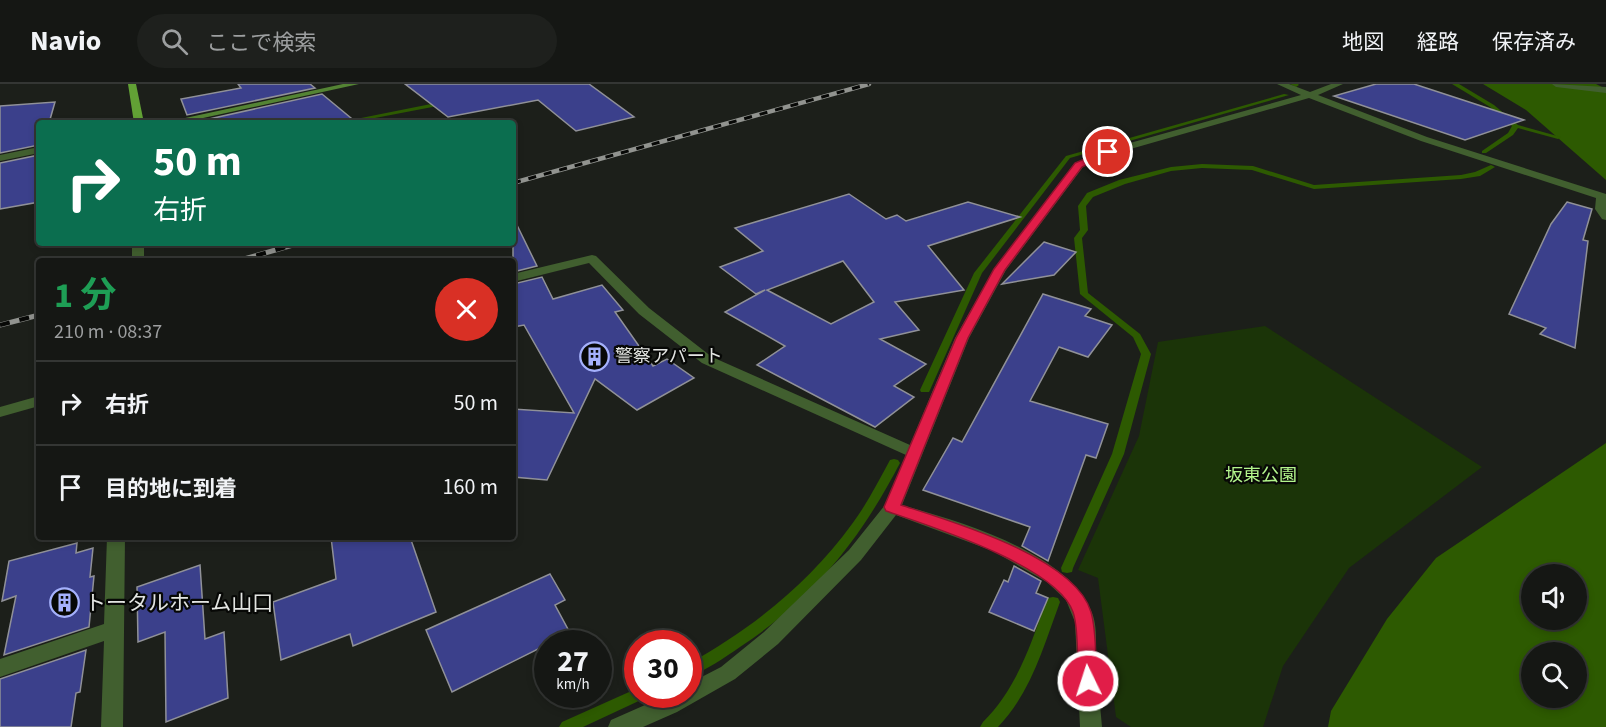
<!DOCTYPE html>
<html lang="ja">
<head>
<meta charset="utf-8">
<style>
	:root { --surface:#151714; --page:#1e201d; --text:#f1f3f6; --muted:#9d9fa0; --line:#343634 }
	body { margin:0; font-family:"Source Sans 3","Noto Sans JP",sans-serif; background:var(--page); color:var(--text); height:100vh; display:flex; flex-direction:column; font-size:22px; white-space:nowrap }
	* { box-sizing:border-box; margin:0 }
	p { font-size:20px; color:var(--muted) }
	.icon { flex:none; width:33px; height:33px; fill:none; stroke:currentColor; stroke-width:2; stroke-linecap:round; stroke-linejoin:round }
	.map { position:relative; flex:1; overflow:hidden }
	.side { position:absolute; left:36px; top:174px; width:480px; height:282px; display:flex; flex-direction:column; background:var(--surface); border-radius:6px; box-shadow:0 3px 9px #0003,0 0 0 2px var(--line) }
	.side>* { flex:none }
	.top-card { position:absolute; left:36px; top:36px; width:480px; height:126px; border-radius:6px; box-shadow:0 3px 9px #0003,0 0 0 2px var(--line); background:#0b6e4f; color:#fff; overflow:hidden }
	.buttons { position:absolute; left:1521px; top:480px; display:grid; gap:12px }
	.buttons a { display:grid; place-items:center; width:66px; height:66px; border-radius:50%; background:var(--surface); box-shadow:0 3px 9px #0003,0 0 0 2px var(--line); font-size:30px }
	.speed { position:absolute; left:534px; top:546px; display:flex; gap:12px; font-size:30px; font-weight:700; text-align:center }
	.speed>* { display:grid; place-content:center; width:78px; height:78px; border-radius:50%; background:var(--surface); box-shadow:0 3px 9px #0003,0 0 0 2px var(--line); line-height:1 }
	.speed small { font-size:15px; font-weight:400 }
	.speed .limit { border:9px solid #d22; background:#fff; color:#111 }
	.pin { position:absolute; display:grid; place-items:center; width:51px; height:51px; color:#fff; margin:-26px; border:3px solid #fff; border-radius:50%; box-shadow:0 2px 6px #0007 }
	.me { position:absolute; width:66px; margin:-33px; rotate:356deg; stroke-linejoin:round; filter:drop-shadow(0 0 4px #0008) }
	.turn { display:flex; align-items:center; gap:21px; height:126px; padding:0 18px; font-size:27px }
	.turn .icon { width:78px; height:78px; stroke-width:2.5 }
	.turn b { display:block; font-size:42px; line-height:51px }
	.round { display:grid; place-items:center; flex:none; width:63px; height:63px; border-radius:32px; background:var(--page) }
	.summary { display:flex; align-items:center; justify-content:space-between; height:102px; padding:0 18px }
	h1 { font-size:36px; font-weight:700; line-height:45px; color:#1e9e55 }
	ul { padding:0; list-style:none }
	li { display:flex; align-items:center; gap:18px; height:84px; padding:0 18px; border-top:2px solid var(--line) }
	li div { flex:1 }
	li b { display:block; font-size:22px }
	li em { font-style:normal }
	header { display:flex; align-items:center; gap:36px; box-sizing:border-box; height:84px; padding:0 30px; background:var(--surface); border-bottom:2px solid var(--line) }
	header strong { font-size:28px }
	nav { display:flex; gap:33px; margin-inline-start:auto; font-size:21px }
	.search { width:420px; height:54px; background:var(--page); display:flex; align-items:center; gap:15px; box-sizing:border-box; padding:0 21px; border-radius:33px; color:var(--muted); font-size:22px }
	.map>svg:first-child { display:block }
	.green { fill:#1b3408 }
	.water { fill:#2d5a01; fill-rule:evenodd }
	.lines { fill:none; stroke-linecap:round; stroke-linejoin:round }
	.stream { fill:#2d5a01; fill-rule:evenodd }
	.building { fill:#3b408b; stroke:#909198; stroke-width:1.5; fill-rule:evenodd }
	.minor { fill:#415f2f; fill-rule:evenodd }
	.tertiary { fill:#415f2f; fill-rule:evenodd }
	.secondary { fill:#548434; fill-rule:evenodd }
	.primary { fill:#62a135; fill-rule:evenodd }
	.rail-far1-casing { stroke:#91938f; stroke-width:4.5 }
	.rail-casing { stroke:#91938f; stroke-width:5 }
	.rail-far1 { stroke:#070806; stroke-width:3; stroke-dasharray:8; stroke-linecap:butt }
	.rail { stroke:#070806; stroke-width:4; stroke-dasharray:10; stroke-linecap:butt }
	.route { fill:#e11d48; stroke:#92132f; stroke-width:1.5 }
	.labels { text-anchor:middle; dominant-baseline:central; stroke-width:4.5; stroke-linejoin:round; paint-order:stroke }
	.poi-label { font-size:18px; fill:#e3e5e2; stroke:#070806; text-anchor:start }
	.park-label { font-size:18px; fill:#b3f58c; stroke:#070806 }
	.near-poi-label { font-size:21px; fill:#e3e5e2; stroke:#070806; text-anchor:start }
</style>
</head>
<body>
<header>
<strong>Navio</strong>
<div class="search"><svg class="icon" aria-label="search" viewBox="0 0 24 24"><circle cx="10" cy="10" r="6"/><path d="M15 15l6 6"/></svg>ここで検索</div>
<nav><a>地図</a><a>経路</a><a>保存済み</a></nav>
</header>
<div class="map">
<svg width="1606" height="643" viewBox="0 0 1606 643">
	<rect width="100%" height="100%" fill="#1c1f1a"/>
	<path class="green" d="M1265,242L1482,383L1349,484L1283,582L1263,643H1131L1116,633L1098,494L1078,486L1139,352L1158,258Z"/>
	<g class="water">
		<path d="M1483,0H1596L1606,5V96L1526,26Z"/>
		<path d="M1606,359V643H1328L1331,627L1387,535L1436,474ZM1532,490H1576V536H1532ZM1532,568H1576V614H1532Z"/>
	</g>
	<g class="lines">
		<g class="stream">
			<path d="M1290,0H1298L1299,1L1296,3Z"/>
			<path d="M1452,0H1459L1494,21L1518,41L1561,53L1558,55L1518,44L1513,51L1486,69H1482V67L1508,49L1512,42L1490,23Z"/>
			<path d="M1284,10L1289,11L1070,74L982,189L930,306L929,308H921L920,306L974,189L1066,72Z"/>
			<path d="M446,17L449,19L448,20L349,39H336Z"/>
			<path d="M1202,80L1253,82L1314,101L1461,91L1475,88L1491,81L1495,83L1480,92L1461,95L1314,105L1252,86L1202,84L1171,87L1125,100L1093,113L1086,122L1088,146L1082,154L1088,209L1140,250L1151,270L1124,370L1073,484L1072,488L1067,489L1062,488L1061,484L1112,370L1141,270L1133,253L1080,210L1074,154L1080,146L1078,122L1087,109L1119,96L1171,83Z"/>
			<path d="M894,375L898,376L900,379C860,456 813,515 740,563C724,574 707,586 688,593V580C752,545 809,499 852,440C867,420 878,398 890,376Z"/>
			<path d="M1053,513L1058,514L1060,518C1044,561 1031,609 998,643H980L983,638C1017,604 1030,562 1046,518L1048,514Z"/>
			<path d="M638,604V610H645L643,615L583,643H559L562,638Z"/>
		</g>
	</g>
	<g class="building">
		<path d="M238,0H310L315,4L187,31L181,15L241,4Z"/>
		<path d="M405,0H589L634,33L576,47L538,16L448,33Z"/>
		<path d="M1376,0H1414L1524,36L1465,56L1334,12Z"/>
		<path d="M322,10L357,39H191Z"/>
		<path d="M55,18L49,39H39V61L0,69V22Z"/>
		<path d="M39,71V118L0,125V79Z"/>
		<path d="M849,110L886,135L897,131L906,137L968,118L1020,133L928,162L964,206L895,218L919,246L880,255L926,280L894,302L914,313L875,343L757,281L785,262L725,228L765,206L756,210L720,183L763,167L735,144ZM843,177L874,218L831,240L767,206Z"/>
		<path d="M1567,118L1592,125L1583,156L1588,157L1575,264L1540,250L1546,244L1509,230L1551,140Z"/>
		<path d="M513,133L537,182L513,188Z"/>
		<path d="M1044,158L1076,168L1054,191L1002,200Z"/>
		<path d="M542,193L553,215L602,201L623,226L615,228L653,282L667,275L694,294L637,326L595,295L547,396L513,393V325L574,329L524,241L513,243V200Z"/>
		<path d="M1043,210L1091,225L1085,232L1112,241L1088,273L1059,263L1030,317L1108,340L1096,374L1086,371L1048,477L1022,462L1030,443L923,406L953,354L962,358Z"/>
		<path d="M331,453H410L436,528L353,562L350,550L281,576L273,518L336,495Z"/>
		<path d="M77,459L76,469L93,464L90,493L94,492L89,543L4,571L16,512L2,517L9,477Z"/>
		<path d="M200,481L205,555L224,548L228,614L166,638L165,548L138,558L137,503Z"/>
		<path d="M1014,482L1041,497L1036,509L1048,514L1034,547L989,528L1004,496L1008,498Z"/>
		<path d="M550,490L565,516L555,521L576,560H548L452,608L426,546Z"/>
		<path d="M86,566L80,608L76,609L71,643H0V595Z"/>
	</g>
	<g class="lines">
		<g class="minor">
			<path d="M1277,0H1289L1310,8L1331,0H1343L1318,11L1427,53L1606,110V136L1602,135L1595,125L1596,114L1421,57L1309,14L1113,70L1083,83L1006,186L969,254L902,421C958,437 1070,469 1092,529C1097,541 1096,557 1096,570C1097,594 1100,619 1102,643H1080L1075,538L1066,516L1047,498L993,467L896,431L861,476L778,560L735,595L677,628L643,643H608L611,636L670,610H688V600L721,583L764,548L849,466L885,421L906,371L702,279L639,230L589,179L513,198V190L592,171L596,172L649,224L712,273L910,361L955,254L994,185L1075,79L1105,66L1301,11Z"/>
			<path d="M1552,0L1606,3V9L1556,3Z"/>
			<path d="M39,312V322L0,333V323Z"/>
			<path d="M107,453H125L123,643H101L104,557L0,593V575L104,540Z"/>
		</g>
		<g class="tertiary">
			<path d="M39,63V69L0,77V71Z"/>
			<rect x="132" y="159" width="12" height="18"/>
		</g>
		<path class="secondary" d="M343,0H359L180,39H162Z"/>
		<path class="primary" d="M128,0H136L144,39H134Z"/>
		<defs>
			<path id="rail-far1" d="M513,99L869,0"/>
			<g id="rail">
				<path d="M237,177L300,159"/>
				<path d="M0,241L39,231"/>
			</g>
		</defs>
		<use href="#rail-far1" class="rail-far1-casing"/>
		<use href="#rail" class="rail-casing"/>
		<use href="#rail-far1" class="rail-far1"/>
		<use href="#rail" class="rail"/>
	</g>
	<path class="route" d="M1105,66L1113,68L1082,83L1005,186L968,254L901,421C950,437 1075,473 1091,528C1097,548 1095,575 1097,597L1094,602L1088,605L1081,602L1078,597C1077,578 1079,545 1073,528C1057,482 930,442 886,427L884,423L956,254L994,185L1075,79Z"/>
	<defs>
		<symbol id="building-ring" viewBox="-11 -11 22 22"><circle r="9.5" fill="#070806" stroke="#a5b1fc" stroke-width="1.5"/><path d="M-4-6H4V6H1V3H-1V6H-4ZM-2.5-4.3h1.7v1.8h-1.7ZM.8-4.3h1.7v1.8H.8ZM-2.5-1h1.7V.8h-1.7ZM.8-1h1.7V.8H.8Z" fill="#a5b1fc"/></symbol>
	</defs>
	<g fill-rule="evenodd">
		<use href="#building-ring" x="578" y="256" width="33" height="33"/>
		<use href="#building-ring" x="48" y="502" width="33" height="33"/>
	</g>
	<g class="labels">
		<g class="poi-label">
			<text x="615" y="272">警察アパート</text>
		</g>
		<g class="park-label">
			<text x="1261" y="391">坂東公園</text>
		</g>
		<g class="near-poi-label">
			<text x="85" y="519">トータルホーム山口</text>
		</g>
	</g>
</svg>
<div class="buttons">
<a><svg class="icon" aria-label="sound" viewBox="0 0 24 24"><path d="M4 9h4l5-4v14l-5-4H4zM17 9q2 3 0 6"/></svg></a>
<a><svg class="icon" aria-label="search" viewBox="0 0 24 24"><circle cx="10" cy="10" r="6"/><path d="M15 15l6 6"/></svg></a>
</div>
<div class="speed"><div>27<small>km/h</small></div><div class="limit">30</div></div>
<div class="pin" style="left:1108px;top:68px;background:#d93025"><svg class="icon" aria-label="arrive" viewBox="0 0 24 24"><path d="M6 21V4h12l-3 4 3 4H6"/></svg></div>
<svg class="me" style="left:1088px;top:597px" viewBox="-20 -20 40 40"><circle r="17" fill="#e11d48" stroke="#fff" stroke-width="3"/><path d="M0-11L8 9 0 5-8 9z" fill="#fff"/></svg>
<div class="top-card">
<div class="turn"><svg class="icon" aria-label="right" viewBox="0 0 24 24"><path d="M7 20v-9h11M14 6l5 5-5 5"/></svg><div><b>50 m</b>右折</div></div>
</div>
<section class="side">
<div class="summary"><div><h1>1 分</h1><p>210 m · 08:37</p></div><a class="round" style="background:#d93025;color:#fff"><svg class="icon" aria-label="close" viewBox="0 0 24 24"><path d="M6 6l12 12M18 6L6 18"/></svg></a></div>
<ul>
<li><svg class="icon" aria-label="right" viewBox="0 0 24 24"><path d="M7 20v-9h11M14 6l5 5-5 5"/></svg><div><b>右折</b></div><em>50 m</em></li>
<li><svg class="icon" aria-label="arrive" viewBox="0 0 24 24"><path d="M6 21V4h12l-3 4 3 4H6"/></svg><div><b>目的地に到着</b></div><em>160 m</em></li>
</ul>
</section>
</div>
</body>
</html>
